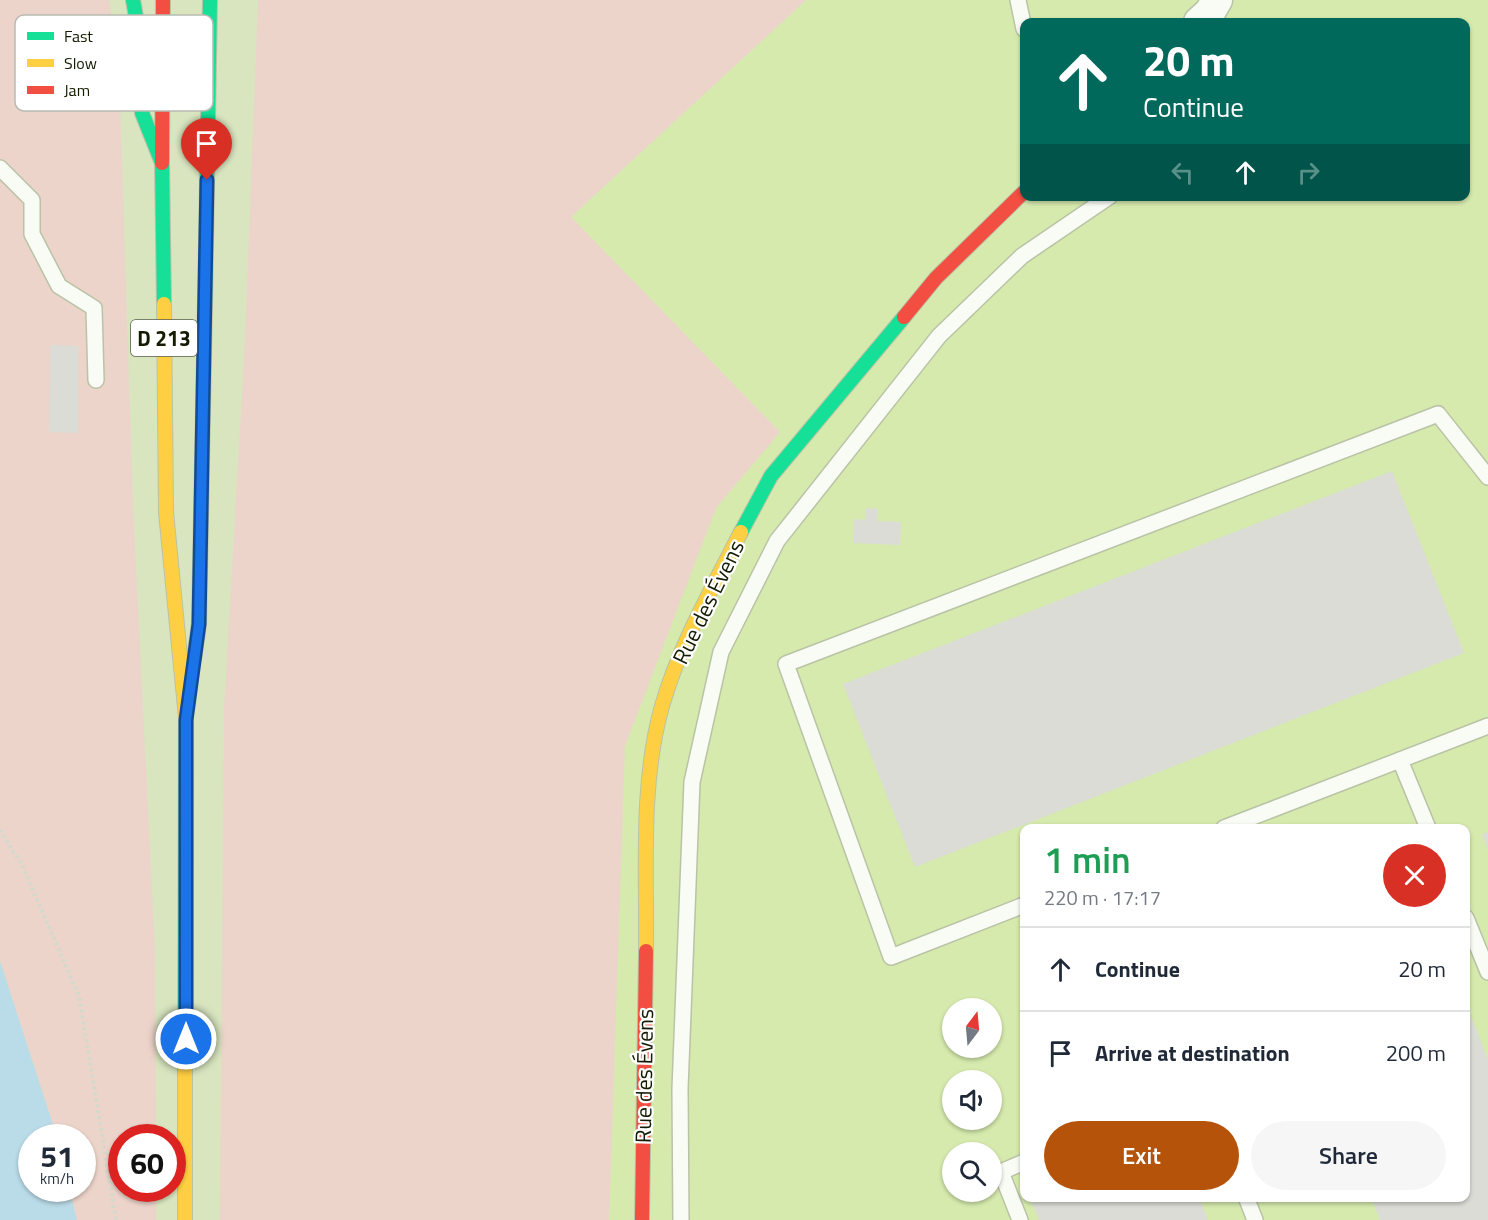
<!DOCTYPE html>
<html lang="en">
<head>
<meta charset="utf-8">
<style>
	:root { --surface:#fff; --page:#f6f6f7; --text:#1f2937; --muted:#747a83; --line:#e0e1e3; --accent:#b45309 }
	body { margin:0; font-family:"Titillium Web",sans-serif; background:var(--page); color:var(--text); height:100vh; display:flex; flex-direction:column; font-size:22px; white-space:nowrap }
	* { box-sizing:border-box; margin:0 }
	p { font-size:20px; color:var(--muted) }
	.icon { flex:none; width:33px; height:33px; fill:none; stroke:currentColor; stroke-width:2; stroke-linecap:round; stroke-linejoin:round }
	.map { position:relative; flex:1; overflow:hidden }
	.details { position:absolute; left:1020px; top:824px; width:450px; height:378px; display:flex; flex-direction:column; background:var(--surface); border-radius:12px; box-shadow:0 2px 4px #0004 }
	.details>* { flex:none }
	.banner { position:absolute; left:1020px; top:18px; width:450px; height:183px; border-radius:12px; box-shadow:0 2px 4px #0004; background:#00695c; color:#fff; overflow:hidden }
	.needle { width:39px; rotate:16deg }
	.tools { position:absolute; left:942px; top:998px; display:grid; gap:12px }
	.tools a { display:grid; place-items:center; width:60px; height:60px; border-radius:50%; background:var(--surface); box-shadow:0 2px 4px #0004; font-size:30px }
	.speed { position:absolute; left:18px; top:1124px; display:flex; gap:12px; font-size:30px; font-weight:700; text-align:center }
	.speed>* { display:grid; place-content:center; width:78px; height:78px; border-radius:50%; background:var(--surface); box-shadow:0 2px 4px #0004; line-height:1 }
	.speed small { font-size:15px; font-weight:400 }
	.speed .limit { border:9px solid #d22; background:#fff; color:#111 }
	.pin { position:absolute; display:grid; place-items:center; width:51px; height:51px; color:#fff; margin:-62px -26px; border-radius:50% 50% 50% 0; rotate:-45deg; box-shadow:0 0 6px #0007 }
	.pin .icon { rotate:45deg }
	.me { position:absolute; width:66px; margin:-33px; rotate:0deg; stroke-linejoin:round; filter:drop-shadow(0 0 4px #0008) }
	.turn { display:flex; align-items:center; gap:21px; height:126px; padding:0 24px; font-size:27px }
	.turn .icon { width:78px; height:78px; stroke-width:2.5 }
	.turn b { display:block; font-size:42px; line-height:51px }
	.lanes { display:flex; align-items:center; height:57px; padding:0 24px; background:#0003; justify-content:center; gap:30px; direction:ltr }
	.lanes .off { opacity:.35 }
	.round { display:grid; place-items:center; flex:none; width:63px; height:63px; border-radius:32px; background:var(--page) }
	.head { display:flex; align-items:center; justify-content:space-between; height:102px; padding:0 24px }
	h1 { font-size:36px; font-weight:600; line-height:45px; color:#1e9e55 }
	.primary-button { display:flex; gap:12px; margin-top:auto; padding:12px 24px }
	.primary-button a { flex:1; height:69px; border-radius:36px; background:var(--accent); color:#fff; font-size:24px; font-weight:600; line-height:69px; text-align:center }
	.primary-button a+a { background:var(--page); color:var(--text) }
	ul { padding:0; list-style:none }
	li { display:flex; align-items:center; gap:18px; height:84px; padding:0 24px; border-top:2px solid var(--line) }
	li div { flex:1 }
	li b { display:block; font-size:22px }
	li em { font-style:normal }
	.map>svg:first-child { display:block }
	.built { fill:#d6eaae; fill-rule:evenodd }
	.green { fill:#ecd4ca }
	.water { fill:#badce9 }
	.building { fill:#dadcd5 }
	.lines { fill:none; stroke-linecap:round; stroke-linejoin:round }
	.lane-casing { stroke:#b9c3a5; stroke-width:18 }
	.street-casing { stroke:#b9c3a5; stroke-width:33 }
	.fast-casing { stroke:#b9c3a5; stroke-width:16 }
	.slow-casing { stroke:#b9c3a5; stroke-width:16 }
	.jam-casing { stroke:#b9c3a5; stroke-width:16 }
	.path { stroke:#d5d9cc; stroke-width:4; stroke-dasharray:3 3; stroke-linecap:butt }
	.lane { stroke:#f9fbf5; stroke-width:15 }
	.street { stroke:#f9fbf5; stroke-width:30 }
	.fast { stroke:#16e098; stroke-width:14 }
	.slow { stroke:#ffcf43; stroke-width:14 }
	.jam { stroke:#f24e42; stroke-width:14 }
	.route-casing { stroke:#114b97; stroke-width:15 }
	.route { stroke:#1a73e8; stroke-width:10 }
	.labels { text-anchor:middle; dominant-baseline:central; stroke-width:4.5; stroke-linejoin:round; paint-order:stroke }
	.shield { fill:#fff; stroke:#5a5f4d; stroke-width:1.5 }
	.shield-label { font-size:21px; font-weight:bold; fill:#131b01 }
	.street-label { font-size:22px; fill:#131b01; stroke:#fff }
	.key { fill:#fff; stroke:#b8bbb3; stroke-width:1.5 }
	.key-label { font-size:16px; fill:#131b01 }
</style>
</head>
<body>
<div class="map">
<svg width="1488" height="1220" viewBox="0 0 1488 1220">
	<rect width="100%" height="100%" fill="#d8e5bf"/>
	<path class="built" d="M806,0H1488V1220H609L625,746L716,508L780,432L571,217ZM1024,22H1466V196H1024ZM1024,828H1466V1197H1024ZM952,1008H992V1047H952ZM952,1080H992V1119H952ZM952,1152H992V1191H952Z"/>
	<g class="green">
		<path d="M0,0H109L119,70L133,507L155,953L156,1137H122V1188H156V1220H77L69,1188H82V1137H57L0,961Z"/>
		<path d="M258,0H806L571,217L780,432L716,508L625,746L609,1220H220L224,710L245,341Z"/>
	</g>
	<path class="water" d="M0,961L57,1137H32V1188H69L77,1220H0Z"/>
	<g class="building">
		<rect x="48" y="98" width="14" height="14"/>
		<path d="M50,345L78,346V433L49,432Z"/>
		<path d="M1392,471L1464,653L915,867L843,684Z"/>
		<path d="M866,508L878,509L877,521L901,522L900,545L853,543L854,519L865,520Z"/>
		<path d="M1488,832V850L1482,834Z"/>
		<path d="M1466,1003L1488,1060V1220H1380L1371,1197H1466Z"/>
		<path d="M1033,1197H1199L1208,1220H1039L1030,1198Z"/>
	</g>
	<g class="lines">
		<defs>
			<g id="lane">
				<path d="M1018,0L1024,29"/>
				<path d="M0,168L32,200V234L59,286L94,308L96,380"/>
				<path d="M1400,760L1428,828"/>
				<path d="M1224,828L1488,726"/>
				<path d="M1024,905L891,957L786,664L1438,414L1488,477"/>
				<path d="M1466,918L1488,972"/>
				<path d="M1246,1197L1255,1220"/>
				<path d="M681,1220L680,1089L692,782L721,652L777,541L939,336L1022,256L1110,196"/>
				<path d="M1020,1220L1001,1172L1024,1162"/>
			</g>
			<path id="street" d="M1199,22L1210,12L1217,0"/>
			<g id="fast">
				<path d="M133,0L138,28L142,113L162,163L164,304"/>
				<path d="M205,301L210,0"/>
				<path d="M741,532L771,476L904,317"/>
				<path d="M185,1053L186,718"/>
			</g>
			<g id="slow">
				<path d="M164,304L166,512L186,718"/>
				<path d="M194,659L199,624L205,301"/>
				<path d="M646,951C647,870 640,784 662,706C680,644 712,589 741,532"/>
				<path d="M185,1220V1053"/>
			</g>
			<g id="jam">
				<path d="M162,163L163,0"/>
				<path d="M904,317L936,278L1024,192"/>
				<path d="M642,1220L646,951"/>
			</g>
		</defs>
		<use href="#lane" class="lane-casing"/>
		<use href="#street" class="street-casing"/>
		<use href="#fast" class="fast-casing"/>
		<use href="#slow" class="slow-casing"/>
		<use href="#jam" class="jam-casing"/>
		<path class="path" d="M0,830L22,865L79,996L116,1220"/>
		<use href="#lane" class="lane"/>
		<use href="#street" class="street"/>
		<use href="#fast" class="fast"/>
		<use href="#slow" class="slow"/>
		<use href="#jam" class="jam"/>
	</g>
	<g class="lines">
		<defs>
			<path id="route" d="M186,1039V720L199,624L207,180"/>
		</defs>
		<use href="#route" class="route-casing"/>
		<use href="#route" class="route"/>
	</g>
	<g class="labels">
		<rect class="shield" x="131" y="320" width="66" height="36" rx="4.5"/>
		<g class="shield-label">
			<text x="164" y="338">D 213</text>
		</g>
		<g class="street-label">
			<text transform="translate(708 602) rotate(-64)">Rue des Évens</text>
			<text transform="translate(644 1076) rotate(-89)">Rue des Évens</text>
		</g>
	</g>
	<rect x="15" y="15" width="198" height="96" rx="9" class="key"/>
	<rect x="27" y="32" width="27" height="8" fill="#16e098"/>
	<rect x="27" y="59" width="27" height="8" fill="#ffcf43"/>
	<rect x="27" y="86" width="27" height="8" fill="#f24e42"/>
	<g class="key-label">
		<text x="64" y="42">Fast</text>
		<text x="64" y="69">Slow</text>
		<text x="64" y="96">Jam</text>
	</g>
</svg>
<div class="tools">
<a><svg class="needle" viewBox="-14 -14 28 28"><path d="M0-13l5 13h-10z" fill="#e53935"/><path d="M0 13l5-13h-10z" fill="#747a83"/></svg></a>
<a><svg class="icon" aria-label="sound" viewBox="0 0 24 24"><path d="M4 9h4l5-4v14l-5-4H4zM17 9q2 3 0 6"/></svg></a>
<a><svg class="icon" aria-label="search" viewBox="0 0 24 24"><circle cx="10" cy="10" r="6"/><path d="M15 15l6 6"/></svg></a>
</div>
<div class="speed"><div>51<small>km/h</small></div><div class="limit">60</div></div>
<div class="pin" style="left:207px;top:180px;background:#d93025"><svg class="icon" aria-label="arrive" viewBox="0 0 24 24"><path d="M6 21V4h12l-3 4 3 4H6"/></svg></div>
<svg class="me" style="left:186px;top:1039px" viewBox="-20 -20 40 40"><circle r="17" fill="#1a73e8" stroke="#fff" stroke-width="3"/><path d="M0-11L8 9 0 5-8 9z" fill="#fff"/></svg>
<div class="banner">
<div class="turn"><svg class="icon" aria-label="ahead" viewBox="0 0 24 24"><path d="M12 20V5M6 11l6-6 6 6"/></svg><div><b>20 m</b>Continue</div></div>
<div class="lanes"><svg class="icon off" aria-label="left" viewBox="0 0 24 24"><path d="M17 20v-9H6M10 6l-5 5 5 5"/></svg><svg class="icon" aria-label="ahead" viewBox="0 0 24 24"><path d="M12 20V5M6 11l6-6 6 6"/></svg><svg class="icon off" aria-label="right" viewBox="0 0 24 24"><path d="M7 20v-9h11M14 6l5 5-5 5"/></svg></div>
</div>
<section class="details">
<div class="head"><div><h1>1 min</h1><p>220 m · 17:17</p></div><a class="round" style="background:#d93025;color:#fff"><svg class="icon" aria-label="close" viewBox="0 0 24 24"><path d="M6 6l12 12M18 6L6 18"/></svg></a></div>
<ul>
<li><svg class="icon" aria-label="ahead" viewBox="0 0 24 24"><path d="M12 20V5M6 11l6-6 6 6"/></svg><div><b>Continue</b></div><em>20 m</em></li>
<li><svg class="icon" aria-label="arrive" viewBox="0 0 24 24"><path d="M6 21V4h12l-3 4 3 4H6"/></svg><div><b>Arrive at destination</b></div><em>200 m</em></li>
</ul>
<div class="primary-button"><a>Exit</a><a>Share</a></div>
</section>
</div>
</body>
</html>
